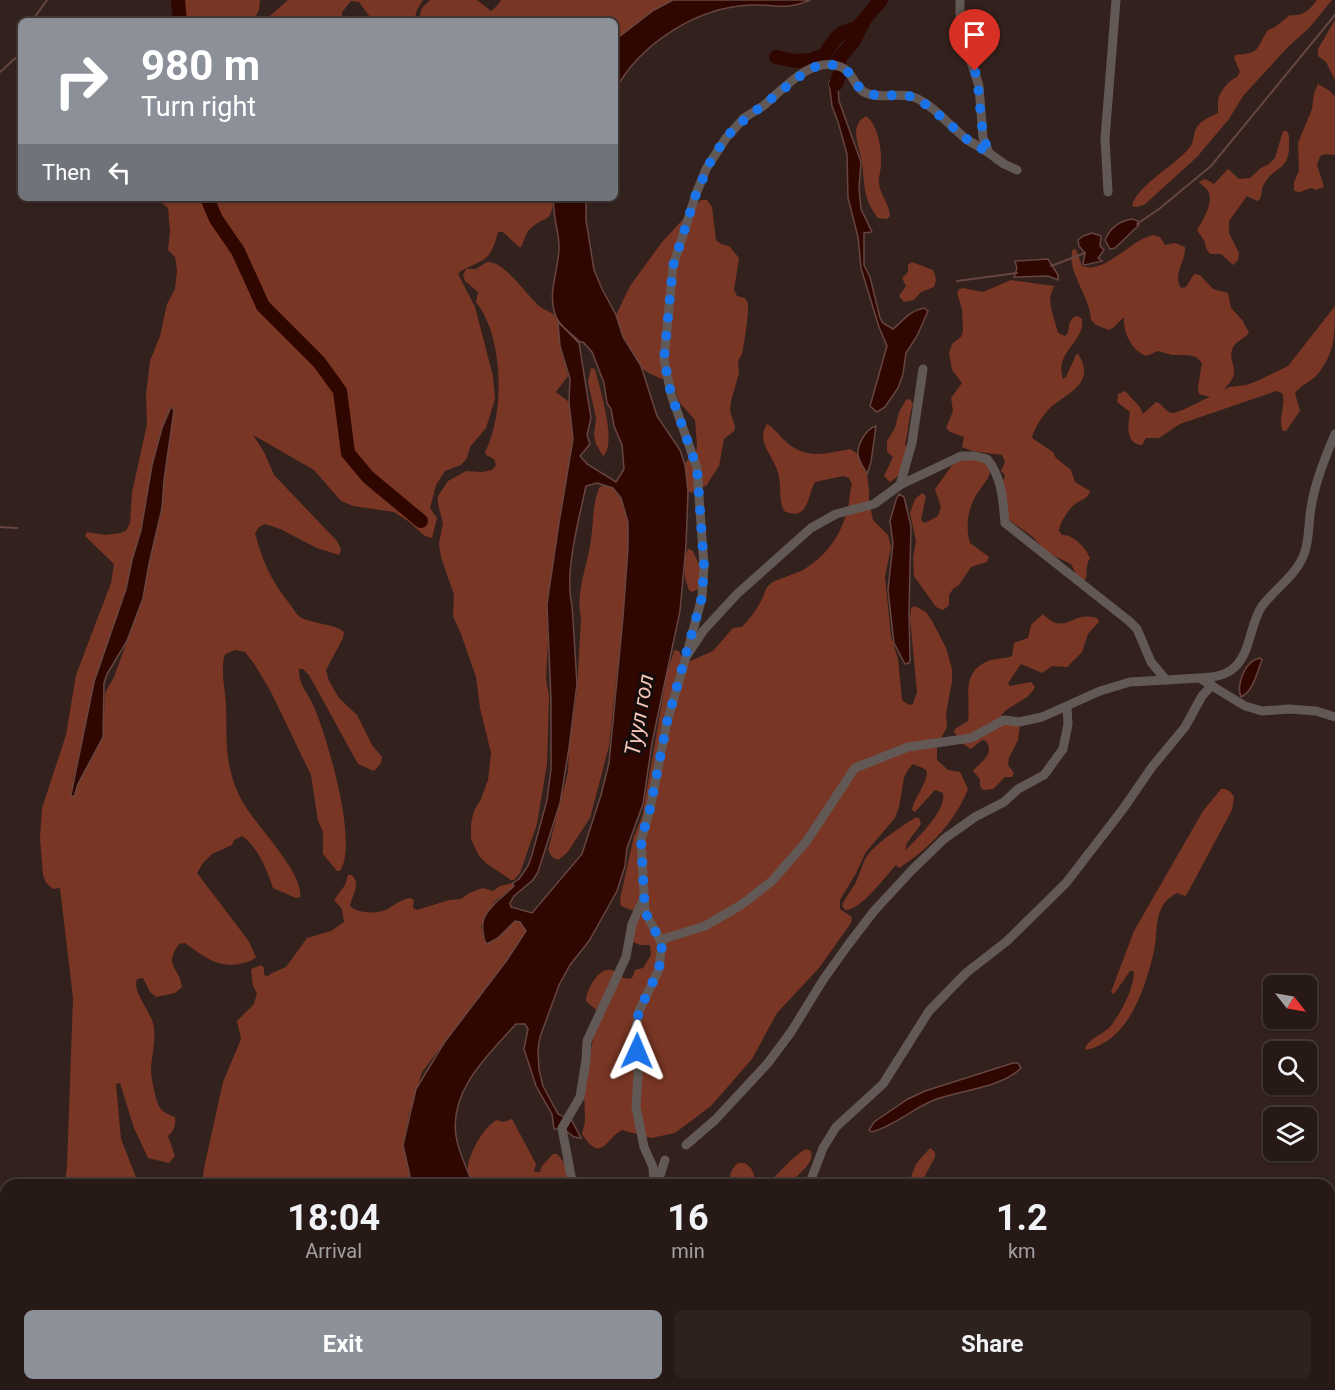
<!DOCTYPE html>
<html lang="en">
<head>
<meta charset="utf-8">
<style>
	:root { --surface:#261916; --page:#2e221f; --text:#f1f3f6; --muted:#a4a0a1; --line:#423835; --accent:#8c9099 }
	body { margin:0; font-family:Roboto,sans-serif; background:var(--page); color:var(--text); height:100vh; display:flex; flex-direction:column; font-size:22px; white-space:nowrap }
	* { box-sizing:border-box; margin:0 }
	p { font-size:20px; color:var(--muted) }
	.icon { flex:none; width:33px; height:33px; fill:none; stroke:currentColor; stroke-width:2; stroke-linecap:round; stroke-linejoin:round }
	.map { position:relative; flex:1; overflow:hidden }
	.side { position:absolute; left:0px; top:1179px; width:1335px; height:212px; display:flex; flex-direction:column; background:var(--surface); border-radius:18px 18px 0 0; box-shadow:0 2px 4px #0004,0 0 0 2px var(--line) }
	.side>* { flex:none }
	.top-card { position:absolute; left:18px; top:18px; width:600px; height:183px; border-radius:9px; box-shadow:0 2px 4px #0004,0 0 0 2px var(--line); background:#8c9099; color:#fff; overflow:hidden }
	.needle { width:39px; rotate:121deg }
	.tools { position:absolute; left:1263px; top:975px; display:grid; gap:12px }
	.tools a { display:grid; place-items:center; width:54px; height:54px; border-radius:9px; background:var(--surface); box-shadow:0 2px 4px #0004,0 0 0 2px var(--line); font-size:30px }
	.pin { position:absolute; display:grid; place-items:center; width:51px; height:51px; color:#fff; margin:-62px -26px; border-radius:50% 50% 50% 0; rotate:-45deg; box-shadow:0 0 6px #0007 }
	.pin .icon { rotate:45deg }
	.me { position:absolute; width:66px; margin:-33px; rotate:1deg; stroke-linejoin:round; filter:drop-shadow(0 0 4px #0008) }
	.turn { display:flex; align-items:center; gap:21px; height:126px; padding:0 24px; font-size:27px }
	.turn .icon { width:78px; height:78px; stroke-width:2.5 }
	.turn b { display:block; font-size:42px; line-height:51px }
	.then { display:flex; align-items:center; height:57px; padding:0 24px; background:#0003; gap:12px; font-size:22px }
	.eta { display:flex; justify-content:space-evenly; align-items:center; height:102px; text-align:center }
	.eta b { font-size:36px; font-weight:700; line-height:42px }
	.action { display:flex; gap:12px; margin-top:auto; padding:12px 24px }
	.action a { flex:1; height:69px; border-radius:9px; background:var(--accent); color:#fff; font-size:24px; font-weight:700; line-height:69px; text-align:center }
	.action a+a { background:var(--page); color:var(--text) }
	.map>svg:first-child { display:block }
	.green { fill:#7a3624; fill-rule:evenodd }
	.water { fill:#300600; stroke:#674641; stroke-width:1.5; fill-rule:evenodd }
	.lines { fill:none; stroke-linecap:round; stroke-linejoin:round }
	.stream { stroke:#674641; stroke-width:2 }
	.river { stroke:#300600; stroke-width:14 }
	.minor { stroke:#625956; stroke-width:9 }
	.route { stroke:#1a73e8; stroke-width:10; stroke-dasharray:0 18 }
	.labels { text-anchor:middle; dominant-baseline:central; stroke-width:6; stroke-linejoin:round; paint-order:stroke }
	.water-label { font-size:22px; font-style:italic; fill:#f3c3b5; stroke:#150d0b }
</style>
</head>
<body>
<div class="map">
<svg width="1335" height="1390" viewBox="0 0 1335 1390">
	<rect width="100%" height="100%" fill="#33211d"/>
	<g class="green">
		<path d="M183,0H260L259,10L253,21H185Z"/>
		<path d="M288,0H423L417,10L414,21H373L359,2L351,1L342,12V21H264Z"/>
		<path d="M430,0H477L491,11L498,5L501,0H673L654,10L615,40V21H418L422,8Z"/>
		<path d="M1317,0H1332L1309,28L1288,47L1243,96L1229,119L1197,157L1144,205L1136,207L1132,206C1136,186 1176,165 1190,147C1194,142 1193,135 1196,129C1199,121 1210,117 1218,113C1218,109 1218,106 1218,102C1218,93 1229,80 1237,77L1240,72L1234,58L1235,55C1262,53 1255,49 1268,30L1275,27L1290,15C1303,17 1309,10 1317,0Z"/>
		<path d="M1335,20V80L1326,62L1318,56V49Z"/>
		<path d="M1318,84L1330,91L1335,97V155L1325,154L1320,156L1317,165L1324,187L1316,190L1312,188C1305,189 1299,195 1294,190V182L1299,171L1298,143L1312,109L1314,93Z"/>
		<path d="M866,116C878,124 882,150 881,165C881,171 878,177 879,184C881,196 889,203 890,216L887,219L878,218C863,199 865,186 862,164C861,147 847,127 866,116Z"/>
		<path d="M1283,131H1287C1290,136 1289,139 1289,144C1290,172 1272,166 1263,186C1261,190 1262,195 1260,199L1257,201L1247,196L1229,221V233L1239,253L1238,260L1233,265L1221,254H1210L1206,248L1205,242L1197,230C1203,220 1213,204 1209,193C1207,188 1202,185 1199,182L1205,179L1214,184L1228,169L1239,179L1250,178L1261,168L1269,164L1275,158Z"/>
		<path d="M159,198H554C550,227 546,213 529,230C526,233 524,241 521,247H519L503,232H498C490,263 485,258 461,271L458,274L475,307L493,376L495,399L486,428L470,447L467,458L461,465L445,471L436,485L430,508L437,518L432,538L425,536L408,521L394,512L353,506L341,501L314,470L253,435L264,452L274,475L337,541L341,549L339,555L317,548L280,529L265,524L259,527L255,533C262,560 271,581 289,603C294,609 296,616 304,619C316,624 335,624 344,632L343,638L326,670L329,681L339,698L357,715L372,745L382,757L381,763L374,771L358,764L309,675L303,669H299C298,684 308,693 314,707C327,737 359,844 340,871H337L323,854V832L318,821L311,775L271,692L255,665L245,652L235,650L225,654C220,672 225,686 226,704C227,739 224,762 239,795C250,821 304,871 300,897L296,898L273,888C267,870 258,847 242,836L234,840L232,845L212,854L203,863L197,873L248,940L256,957C252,961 248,962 243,963C219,970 203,956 185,943L179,944C163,967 179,965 182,987L175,993L156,997L150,992L143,978L137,979C132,990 148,1009 152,1020C158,1035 151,1056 151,1071C151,1077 153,1084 154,1090C158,1106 158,1111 175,1117C176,1125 174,1131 168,1136L175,1156L169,1163L148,1158L134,1128L120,1083L116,1084L121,1139L139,1185H65L67,1166L73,998L60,888L53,889L46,883L43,875L40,838L42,808L66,735L76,675L111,583L114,564L85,536L87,532L105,535L120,533L126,531L130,523L132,493L147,424L146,394L150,361L160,336L167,304L175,289L177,270L175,257L168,250L170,232L168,208L158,200ZM168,411L171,429L164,480L162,508L149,564L143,598L114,677L105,693L103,737L78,784L74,797L73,779L80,754L94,682L126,589L132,560L141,530L152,465Z"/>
		<path d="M701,200H707L712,207L716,240L721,244L729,246L739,258L734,290L737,296L745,298L748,304V312L746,330L742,354L738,361L739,373L731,401L730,411L735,426L734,431L724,439L719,466L711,478L707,485L691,493L688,491L685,463L696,452L697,446L695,420L679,402L672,382C664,379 656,377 649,373C630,364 622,334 616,315L630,286L662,242Z"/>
		<path d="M1153,235L1160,237L1165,245L1175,243L1185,247C1186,262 1172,274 1181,288L1186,287L1194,274L1200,275L1213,289L1228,293L1231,308L1243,321L1249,333C1244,339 1234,342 1232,350C1229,358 1235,365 1234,374C1233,380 1227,385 1224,390L1229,387L1246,385L1257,381L1288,366L1335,306C1335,336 1335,353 1317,375C1310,382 1300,386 1295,393L1300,411L1286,431H1283C1277,418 1287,405 1282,393L1276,391L1180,424L1159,438H1146L1142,445C1125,444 1128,425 1130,412L1117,402L1118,394L1125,391L1140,407L1143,414L1156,402C1163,404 1165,412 1172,413C1179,413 1202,400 1210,397L1199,394L1198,387L1202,363L1196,357L1188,355H1172L1158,351L1146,356C1131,350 1123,332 1124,317L1114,327L1109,330L1096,325L1091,320C1091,297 1065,270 1073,249L1076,250L1082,266C1105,275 1131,239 1153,235Z"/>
		<path d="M487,262C505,261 525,294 539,306C545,311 555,312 558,320C560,327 559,336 560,344C561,355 566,365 568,376L556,392L569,402L573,440L559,523L547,604L548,641L546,679L549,696L547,764L537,824L520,873L514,880H511L487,864L479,856L471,839V824L474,811L481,799L488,780L491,753L480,708L476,677L461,634L453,616L454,595L441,557L439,544L443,523L438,504V496L448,481L466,471L482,472L492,470L496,465L494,459L486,455L485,452C505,413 504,337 476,302L478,292L465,281L463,275L466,269H476Z"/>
		<path d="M912,262L933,270C936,276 937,280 934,287L921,292L914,300L904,302L899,296L906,286L902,278L908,272V265Z"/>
		<path d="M1011,280L1054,286L1050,297L1051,308L1058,333L1065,336L1068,333C1069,326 1069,317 1078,316L1082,319C1085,343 1054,351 1063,379L1066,377L1076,355L1078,354C1098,384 1064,394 1049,409C1042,417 1034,428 1032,438L1053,452L1056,458L1071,470L1075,482L1090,491C1088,499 1082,499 1075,504C1068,510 1060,522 1059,531L1062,535C1073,534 1086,548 1090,558C1084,567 1089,576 1084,582L1078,578L1071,564L1046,552L1033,537L1009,520L1002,485L1005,475L1001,471L1005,462L1002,455L972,451L962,447L964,437L950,432L946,428L953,411L951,398L962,383L952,370L949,353L952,344L961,337L963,331L962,309L957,293L959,289L963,288L983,292Z"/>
		<path d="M591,368L595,369C599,386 618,445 603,456L596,444L594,435L596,418L588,382Z"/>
		<path d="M910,399L913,404C908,418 909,431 905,444L908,449C904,462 903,475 890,482L884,476L893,457L887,452V441L895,428L899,412L906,400Z"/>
		<path d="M767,424C774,428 778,434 784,440C805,460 824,454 850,449L858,454L867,474L869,489V501L873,520L888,535L891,547L885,577L891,636L898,659L902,700L909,705L913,704L917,692L910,618L911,608L915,606L926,612L932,621L946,648L952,669V681L946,714L947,727L937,746V760L948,770L960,772L968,789C955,822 929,849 899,868L896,865C886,876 859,912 845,910L842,906C845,897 852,890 856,882C860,874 862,863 867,856C875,844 903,825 915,818H919L921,824L907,843L905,851C916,839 947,811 943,793L935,790L915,812L912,810C913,800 931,777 926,770C924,768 917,766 913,764L907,771L904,778L899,807L895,818L866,852L855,875L840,900V909L852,917L851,923L819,968L777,1013L752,1059L711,1106L675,1133L651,1138L622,1130C605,1139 602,1164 582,1134L585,1121L584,1090L594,1033L601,1014L586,1001C586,991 598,967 611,970C620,972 621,981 632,978L635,970L643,968L651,955L650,945H640L633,942L634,911L621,906L620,899L634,836L642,817L667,674L674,650L679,651L683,659L688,662L713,651L733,628L742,627C749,619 756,611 761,601C764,596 765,589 769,585C775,579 794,575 803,570C825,557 841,536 847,511C850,503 849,494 852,484L849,478L843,476L815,482C807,496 809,522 784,511C778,499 782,485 778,473C774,456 755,442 767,424Z"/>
		<path d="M964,458C1012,463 982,481 973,501C967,515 966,529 970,543L989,557L987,562L971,567L959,585L953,589L949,595V605L943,610L936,607L914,576L913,558L916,541L910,513L915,499L922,493L926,496L921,520L925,523L938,516L941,507L935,489L953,464Z"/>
		<path d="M604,485L613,488L621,499L628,522V548L623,617L609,746L590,818L567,853L558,860L552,857L548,850L568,772L569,748L577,692L581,618C575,592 588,565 591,539C594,520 592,506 599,488Z"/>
		<path d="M688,549L692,550L700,566L699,589L692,592L689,590C684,578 682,562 688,549Z"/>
		<path d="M1043,614C1066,638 1073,608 1098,619L1099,622L1088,634L1082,652L1067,667L1052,666L1042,673L1021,664L1008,683L1010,686L1031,682L1035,687C1028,702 1008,704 1001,716L1020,724L1018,740L1009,758L1008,765L1014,773L1012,777H1005L993,789L983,790L980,786V779L973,771C981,761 995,755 986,741L982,740L971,749L963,744L954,732L955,729L968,721C971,697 960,673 988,661C996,658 1005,659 1012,656L1014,643L1028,638L1031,625Z"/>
		<path d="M1221,789C1227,788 1231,792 1234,797L1232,810L1187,894L1185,896L1177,893C1152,906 1159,929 1154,951C1145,989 1129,1041 1086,1050L1085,1048C1090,1038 1102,1035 1110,1027C1121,1013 1134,989 1134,971H1130L1114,994L1111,992L1134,931L1203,811Z"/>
		<path d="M348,875H352C361,885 352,895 350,906C358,914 378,914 388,909C395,904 401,900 410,898L414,900L413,908L417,910L449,900L461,899L469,893L483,888L493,891L500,886L513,883L514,886L494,902L481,926L484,942L498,938L515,921H520L526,931L507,960L422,1072L409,1114L403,1145L411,1185H202L204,1168L223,1082L241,1039L237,1021L254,1004L257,993L253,986L251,969L261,965L264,968V975L268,976L272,973L286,967L307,938L331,931L344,922L342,909L334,900L345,885Z"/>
		<path d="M512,1119L536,1164L534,1172H540L542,1166L553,1154H557C565,1162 572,1174 570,1185H490L485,1183L482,1185H473C471,1179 467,1172 468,1166C470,1152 484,1126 497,1120L503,1122Z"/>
		<path d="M930,1148L935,1152V1157L920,1185H908L916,1164Z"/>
		<path d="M806,1149L811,1151C815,1166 796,1172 792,1185H731C729,1175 730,1171 738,1163H745L751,1168L756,1180L769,1182C782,1171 790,1158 806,1149Z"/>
		<path d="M187,1385L430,1384L431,1385L430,1390H188Z"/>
	</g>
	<g class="water">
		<path d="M673,0H810C785,11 776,4 751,5C697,7 641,43 615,90V40L654,10Z"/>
		<path d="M830,81L836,84L838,88L839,101L861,162L859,188L861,209L872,232L864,233V265L870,277L880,318L883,323L893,329C904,320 909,311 924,308L928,311L917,336L906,353L903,374L898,388L885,407L877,412L870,406L887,346L879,327L861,268L858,237L848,198L847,154L838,122L832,106L829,82Z"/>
		<path d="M554,198H586V220L594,270L602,289L616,315L623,337L641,366L657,416L680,450L685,465L688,491L686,546L680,611L652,743L643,804L627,848L625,866L617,891L589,941L570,965L559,985L540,1037L538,1049L539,1070L543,1086L558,1114L572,1121L581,1138L574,1137L564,1129H554L552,1114L536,1086L524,1049L528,1029L525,1024H516C489,1054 449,1090 456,1136C458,1152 468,1170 473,1185H412L403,1145L416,1089L444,1043L507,960L526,931L520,922L515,921L498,938L487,944C483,940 484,937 483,931C479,912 502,898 514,886L513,883L519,879L528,866L532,855L547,800L551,769V700L547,604L559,523L573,439L569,402L570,379L560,346L558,322L579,343L591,418L587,435L590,444L580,456L587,464L616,482L624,469L622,445L614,426L611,409L607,403L604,383L592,352L583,342H580C572,334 558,325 555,314C547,291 560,268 559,244C558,228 552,214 554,198ZM597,483L613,488L621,498L628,522V548L623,617L609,763L601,795L582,854L532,913L511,907L510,903L514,896L533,880L538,872L560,803L569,748L577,684L572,605C564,573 579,519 586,486Z"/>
		<path d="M1132,219L1138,221L1139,225L1115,248L1110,249L1105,240C1110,228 1119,221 1132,219Z"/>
		<path d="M1092,233L1101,236L1100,246L1104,250L1098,258L1102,261L1085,265L1083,264L1085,253L1079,246L1078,240L1083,236Z"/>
		<path d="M1048,259L1058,275V280L1048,276L1014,277L1017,268L1015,261Z"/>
		<path d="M171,407L174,410L164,480L162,508L149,564L143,598L127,641L107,674L104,683L103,737L78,784L74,797L71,795L94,682L126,589L132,560L141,530L152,465L162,428Z"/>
		<path d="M876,426L871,462L867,474C864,468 859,461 858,455C857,444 866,429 876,426Z"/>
		<path d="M899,494L904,497L911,526L909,612L910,660L909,663L905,664L894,643L888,590L893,543L890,521L896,500Z"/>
		<path d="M1260,658L1262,660C1257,673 1253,691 1241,697C1236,685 1245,660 1260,658Z"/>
		<path d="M1013,1063H1018L1021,1068C1001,1088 960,1090 934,1100C912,1109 894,1126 872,1132L869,1130L874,1122L908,1099L925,1091Z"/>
	</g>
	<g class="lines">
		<g class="stream">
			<path d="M32,21L47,0"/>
			<path d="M0,72L19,55L21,50"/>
			<path d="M1137,224L1159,209L1211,166L1335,15"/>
			<path d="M1051,266L1085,253"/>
			<path d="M957,281L1017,273"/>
			<path d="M0,527L17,528"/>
			<path d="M0,1364L6,1367"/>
		</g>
		<g class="river">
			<path d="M178,0L180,21"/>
			<path d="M776,57L795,61L812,60L824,55L836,38L842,33L857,28L881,0"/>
			<path d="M836,84L841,71L838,60L853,42L863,23"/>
			<path d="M207,198L216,219L238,251L263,306L319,362L340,391L348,453L368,477L421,521"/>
		</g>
		<g class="minor">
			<path d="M960,0V18L963,37L979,86L983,138L989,153L1004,164L1017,170"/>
			<path d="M1108,192L1105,139L1116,0"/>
			<path d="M923,369L912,443L900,485L961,456H975L987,459C1002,477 1003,500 1005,523L1129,621L1137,629L1151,662L1166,680L1199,678L1245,706L1262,711L1289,709L1316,711L1335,717"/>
			<path d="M686,657L702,597L704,566L697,468L671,394L664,359L673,266L696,194L706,169L726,138L744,118C750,114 757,110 763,106C784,89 811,55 841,67C853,71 854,88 866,93C882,100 900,91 916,98C936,107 951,128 969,141C976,145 983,149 989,153"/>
			<path d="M1200,678C1214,677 1227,676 1237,665C1251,649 1250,624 1262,606C1275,589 1294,577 1303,557C1310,541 1308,524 1311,508C1315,482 1325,458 1335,434"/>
			<path d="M660,940L705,926L741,905L772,881L806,842L855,768L908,747L971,738L1004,720L1019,722L1042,717L1100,691L1130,682L1166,680"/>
			<path d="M686,1145L715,1120L768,1063L791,1032L823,980L848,945L874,911L912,870L944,839L975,817L1004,802L1018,789L1044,775L1063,749L1068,724L1067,707"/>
			<path d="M575,1185L571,1176L562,1128L580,1097L586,1060L587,1041L626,957L632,924L643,900"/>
			<path d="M654,1185L653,1167L644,1147L636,1107L638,1075L636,1027L639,1011L659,969L662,944L645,912L641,840L650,809L667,722L686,657L703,631L737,594L811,528L836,514L874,504L900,485"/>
			<path d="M657,1185L665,1160"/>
			<path d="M809,1185L823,1148L836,1127L883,1084L929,1011L966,973L1007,941L1066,883L1123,809L1152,767L1185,727L1202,696L1212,685"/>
			<path d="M568,1390L570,1384"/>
			<path d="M636,1390L641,1384"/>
		</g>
	</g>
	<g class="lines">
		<path class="route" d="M637,1051L636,1027L639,1011L659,969L662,944L645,912L641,840L650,809L667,722L702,597L704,566L697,468L671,394L664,359L673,266L696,194L713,156L734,128L809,69L825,64L840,66L847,70L853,81L864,92L878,96L899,95L915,97L932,109L969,141L989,153C978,127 982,98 975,71"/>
	</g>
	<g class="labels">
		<g class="water-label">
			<text transform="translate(639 715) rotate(-80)">Туул гол</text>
		</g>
	</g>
</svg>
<div class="tools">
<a><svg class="needle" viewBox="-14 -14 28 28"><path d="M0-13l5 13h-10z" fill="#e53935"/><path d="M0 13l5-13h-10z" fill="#a4a0a1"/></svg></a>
<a><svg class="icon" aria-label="search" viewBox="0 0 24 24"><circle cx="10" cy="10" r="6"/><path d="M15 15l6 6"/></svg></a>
<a><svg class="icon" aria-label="layers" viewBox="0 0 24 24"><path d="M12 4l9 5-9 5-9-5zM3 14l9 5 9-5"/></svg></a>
</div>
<div class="pin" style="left:975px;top:71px;background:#d93025"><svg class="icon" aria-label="arrive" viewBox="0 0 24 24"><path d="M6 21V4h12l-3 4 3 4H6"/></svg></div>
<svg class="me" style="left:637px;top:1051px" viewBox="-20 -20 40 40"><path d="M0-17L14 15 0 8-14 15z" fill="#1a73e8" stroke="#fff" stroke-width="4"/></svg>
<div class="top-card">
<div class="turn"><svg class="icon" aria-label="right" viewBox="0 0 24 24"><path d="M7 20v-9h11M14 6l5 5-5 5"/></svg><div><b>980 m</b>Turn right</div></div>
<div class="then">Then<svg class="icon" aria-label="left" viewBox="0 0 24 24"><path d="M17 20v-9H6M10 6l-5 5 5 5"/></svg></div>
</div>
<section class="side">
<div class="eta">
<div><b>18:04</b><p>Arrival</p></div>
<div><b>16</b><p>min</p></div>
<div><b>1.2</b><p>km</p></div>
</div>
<div class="action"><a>Exit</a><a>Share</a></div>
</section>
</div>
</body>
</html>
